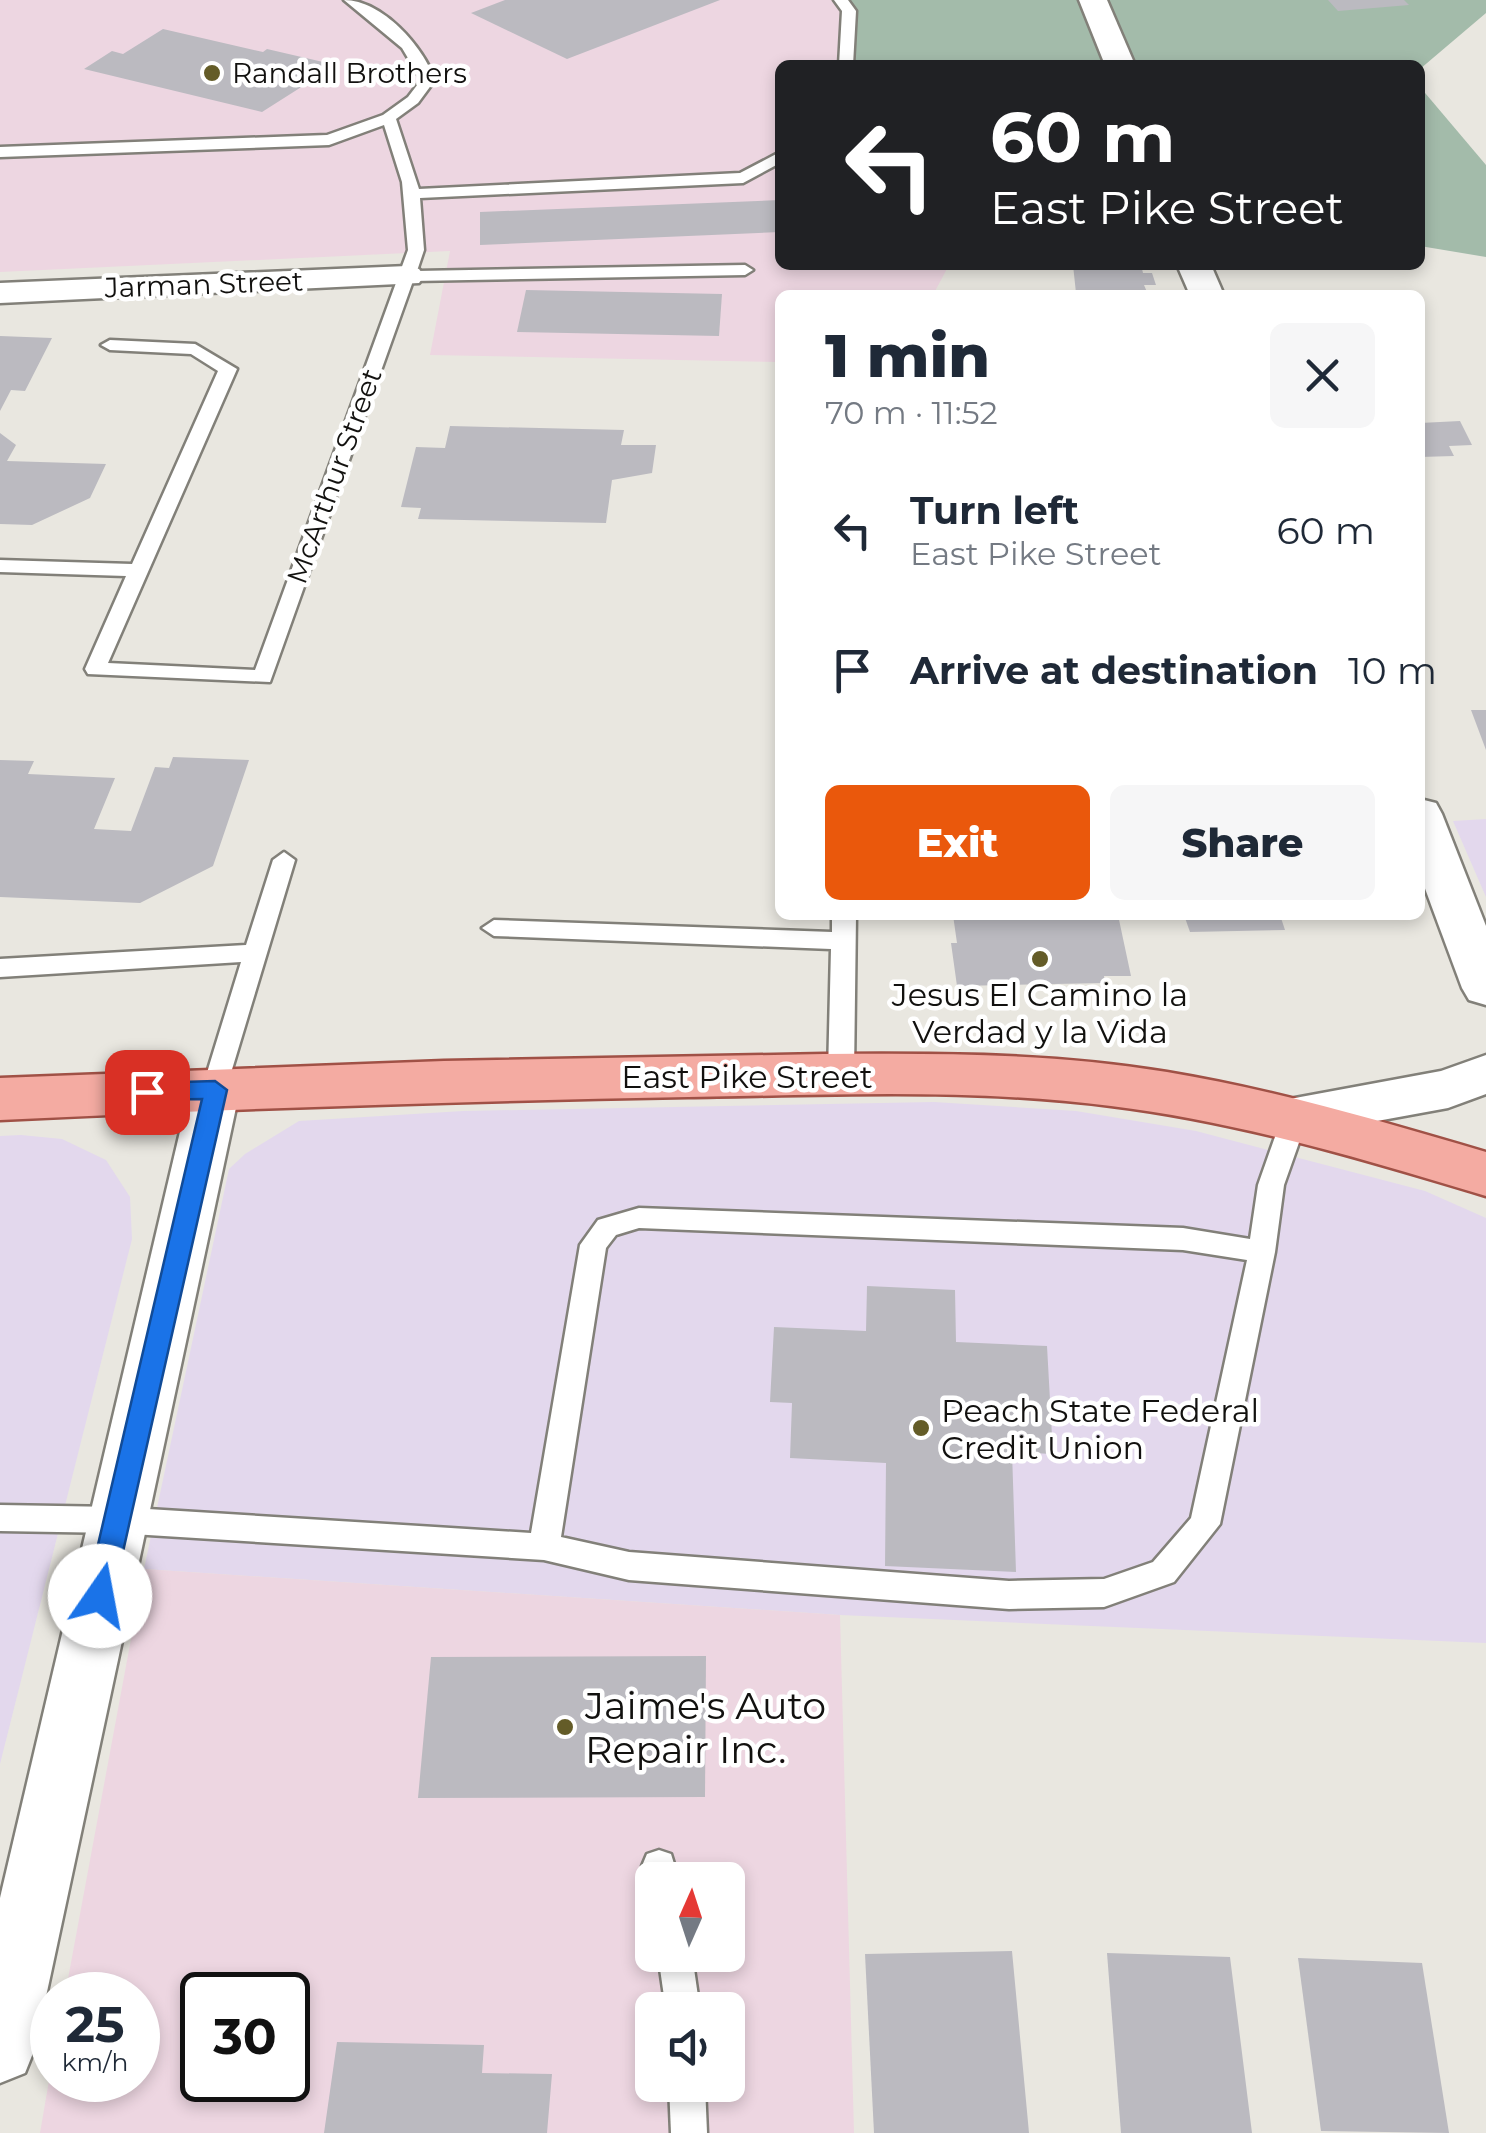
<!DOCTYPE html>
<html lang="en">
<head>
<meta charset="utf-8">
<style>
	:root { --surface:#fff; --page:#f6f6f7; --text:#1f2937; --muted:#747a83; --accent:#ea580c }
	body { margin:0; font-family:Montserrat,sans-serif; background:var(--page); color:var(--text); height:100vh; display:flex; flex-direction:column; font-size:38px; white-space:nowrap }
	* { box-sizing:border-box; margin:0 }
	p { font-size:32px; color:var(--muted) }
	.icon { flex:none; width:55px; height:55px; fill:none; stroke:currentColor; stroke-width:2; stroke-linecap:round; stroke-linejoin:round }
	.map { position:relative; flex:1; overflow:hidden }
	.details { position:absolute; left:775px; top:290px; width:650px; height:630px; display:flex; flex-direction:column; background:var(--surface); border-radius:15px; box-shadow:0 5px 15px #0003 }
	.details>* { flex:none }
	.banner { position:absolute; left:775px; top:60px; width:650px; height:210px; border-radius:15px; box-shadow:0 5px 15px #0003; background:#202124; color:#fff; overflow:hidden }
	.needle { width:65px; rotate:3deg }
	.fabs { position:absolute; left:635px; top:1862px; display:grid; gap:20px }
	.fabs a { display:grid; place-items:center; width:110px; height:110px; border-radius:15px; background:var(--surface); box-shadow:0 5px 15px #0003; font-size:50px }
	.speed { position:absolute; left:30px; top:1972px; display:flex; gap:20px; font-size:50px; font-weight:700; text-align:center }
	.speed>* { display:grid; place-content:center; width:130px; height:130px; border-radius:50%; background:var(--surface); box-shadow:0 5px 15px #0003; line-height:1 }
	.speed small { font-size:25px; font-weight:400 }
	.speed .limit { border:5px solid #111; border-radius:15px; background:#fff; color:#111 }
	.pin { position:absolute; display:grid; place-items:center; width:85px; height:85px; color:#fff; margin:-42px; border-radius:20px; box-shadow:0 5px 15px #0006 }
	.me { position:absolute; width:110px; margin:-55px; rotate:12deg; stroke-linejoin:round; filter:drop-shadow(0 0 8px #0008) }
	.turn { display:flex; align-items:center; gap:35px; height:210px; padding:0 50px; font-size:45px }
	.turn .icon { width:130px; height:130px; stroke-width:2.5 }
	.turn b { display:block; font-size:70px; line-height:85px }
	.round { display:grid; place-items:center; flex:none; width:105px; height:105px; border-radius:15px; background:var(--page) }
	.head { display:flex; align-items:center; justify-content:space-between; height:170px; padding:0 50px }
	h1 { font-size:60px; font-weight:800; line-height:75px }
	.cta { display:flex; gap:20px; margin-top:auto; padding:20px 50px }
	.cta a { flex:1; height:115px; border-radius:15px; background:var(--accent); color:#fff; font-size:40px; font-weight:800; line-height:115px; text-align:center }
	.cta a+a { background:var(--page); color:var(--text) }
	ul { padding:0; list-style:none }
	li { display:flex; align-items:center; gap:30px; height:140px; padding:0 50px }
	li div { flex:1 }
	li b { display:block; font-size:38px }
	li em { font-style:normal }
	.map>svg:first-child { display:block }
	.commercial { fill:#e3d8ed }
	.industrial { fill:#edd6e1; fill-rule:evenodd }
	.green { fill:#a3bbaa }
	.building { fill:#bbbac0 }
	.lines { fill:none; stroke-linecap:round; stroke-linejoin:round }
	.lane-casing { stroke:#828079; stroke-width:5 }
	.street-casing { stroke:#828079; stroke-width:5 }
	.primary-casing { stroke:#a05146; stroke-width:5 }
	.lane { fill:#fff; fill-rule:evenodd }
	.street { fill:#fff; fill-rule:evenodd }
	.primary { fill:#f4aba2; fill-rule:evenodd }
	.route { fill:#1a73e8; stroke:#114b97; stroke-width:2.5 }
	.poi-dot { fill:#645c28; stroke:#fff; stroke-width:4 }
	.labels { text-anchor:middle; dominant-baseline:central; stroke-width:9; stroke-linejoin:round; paint-order:stroke }
	.far-poi-label { font-size:28px; fill:#12110f; stroke:#fff; text-anchor:start }
	.far-street-label { font-size:28px; fill:#12110f; stroke:#fff }
	.poi-label { font-size:32px; fill:#12110f; stroke:#fff }
	.street-label { font-size:32px; fill:#12110f; stroke:#fff }
	.near-poi-label { font-size:38px; fill:#12110f; stroke:#fff; text-anchor:start }
</style>
</head>
<body>
<div class="map">
<svg width="1486" height="2133" viewBox="0 0 1486 2133">
	<rect width="100%" height="100%" fill="#e9e7e0"/>
	<g class="commercial">
		<path d="M1486,819V897L1453,821Z"/>
		<path d="M934,1102L1076,1111L1196,1131L1425,1191L1486,1218V1643L840,1615L144,1569L229,1169L245,1154L299,1121L463,1111Z"/>
		<path d="M21,1135L62,1139L106,1160L130,1197L132,1239L0,1764V1136Z"/>
	</g>
	<g class="industrial">
		<path d="M0,0H994L993,65H780V265H949L933,295H780V362L430,355L450,251L0,272Z"/>
		<path d="M144,1569L840,1615L854,2133H40L52,2063V2080H138V1995H65ZM652,1880H728V1955H652ZM202,1995H288V2080H202ZM652,2010H728V2085H652Z"/>
	</g>
	<g class="green">
		<path d="M845,0H1486V13L1420,69V65H851Z"/>
		<path d="M1420,87L1486,165V257L1420,246Z"/>
	</g>
	<g class="building">
		<path d="M505,0H720L567,59L471,13Z"/>
		<path d="M1328,0H1404L1409,5L1338,11Z"/>
		<path d="M163,29L263,52L267,49L336,65L262,112L84,69L112,51L123,54Z"/>
		<path d="M780,200V232L480,245V212Z"/>
		<path d="M1073,265H1141L1143,273H1152L1156,285H1144L1147,292L1076,293Z"/>
		<path d="M526,290L722,294L719,336L517,332Z"/>
		<path d="M0,336L52,338L25,391L11,390L0,411Z"/>
		<path d="M1460,421L1472,445L1449,446L1454,456L1420,457V423Z"/>
		<path d="M450,426L624,430L621,445H656L652,473L612,480L606,523L418,519L421,508L401,507L416,447L445,448Z"/>
		<path d="M0,433L16,445L7,461L106,464L90,498L32,525L0,524Z"/>
		<path d="M1471,710H1486V750Z"/>
		<path d="M173,757L249,760L213,866L140,903L0,897V760L34,761L28,774L115,778L94,829L131,831L155,767L169,768Z"/>
		<path d="M953,915H1118L1131,976H1104L1105,983L957,986L951,943H957Z"/>
		<path d="M1184,915H1280L1285,930L1190,932Z"/>
		<path d="M867,1286L955,1290L956,1342L1047,1346L1053,1454L1012,1452L1016,1572L885,1566L886,1463L790,1458L792,1403L770,1402L774,1327L866,1331Z"/>
		<path d="M706,1656L705,1797L418,1798L431,1657Z"/>
		<path d="M1012,1951L1029,2133H874L865,1954Z"/>
		<path d="M1107,1953L1230,1957L1252,2133H1121Z"/>
		<path d="M1298,1958L1422,1963L1449,2133L1321,2131Z"/>
		<path d="M337,2042L484,2045L482,2073L552,2074L547,2133H324Z"/>
	</g>
	<g class="lines">
		<defs>
			<g id="lane">
				<path d="M344,0C382,0 423,46 435,80L418,103L396,119L419,189L740,173L780,152V163L743,183L420,198L424,250L417,271L745,265L753,270L745,275L413,281L270,682L88,674L85,669L126,576L0,572V560L132,564L218,371L191,354L110,350L101,345L110,340L195,344L237,369L108,663L255,670L408,250L402,182L384,125L329,145L0,157V147L327,135L383,115L408,97L421,80L402,48Z"/>
				<path d="M834,0H848L856,11L853,65H839L842,11Z"/>
				<path d="M284,852L295,860L224,1096H206L202,1089L241,962L0,977V959L246,945L273,860Z"/>
				<path d="M832,915H856L854,1074L841,1083L828,1074L831,949L494,936L482,928L494,920L832,932Z"/>
				<path d="M1295,1107L1304,1110L1308,1117L1284,1185L1275,1252L1220,1524L1174,1582L1104,1607L1009,1609L629,1580L544,1560L116,1533L0,1531V1505L116,1507L531,1533L580,1245L598,1220L639,1208L1183,1228L1250,1239L1258,1185L1282,1117L1286,1110ZM639,1228L1183,1250L1247,1260L1191,1518L1153,1562L1104,1579L1009,1581L629,1552L561,1537L606,1248L616,1235Z"/>
				<path d="M659,1850L671,1854L679,1880H652V1893L642,1866L647,1854Z"/>
				<path d="M658,1955H692L700,2010H666Z"/>
				<path d="M669,2085H705L707,2133H671Z"/>
			</g>
			<g id="street">
				<path d="M1079,0H1107L1135,65H1105Z"/>
				<path d="M1177,265H1211L1224,295H1190Z"/>
				<path d="M407,266L419,269L424,276L419,283L0,303V283Z"/>
				<path d="M1420,799L1436,803L1442,814L1486,926V1005L1469,1000L1462,988L1420,875Z"/>
				<path d="M1486,1055V1094L1448,1108L1295,1136L1277,1131L1269,1117L1277,1103L1295,1098L1441,1071Z"/>
				<path d="M215,1070L233,1076L240,1089L35,2048L25,2073L0,2083V1898L190,1089L197,1076Z"/>
			</g>
			<path id="primary" d="M824,1054C938,1053 1054,1053 1167,1072C1275,1090 1381,1121 1486,1152V1196C1363,1159 1240,1122 1111,1106C972,1088 829,1095 688,1097C459,1101 229,1109 0,1120V1078L444,1061Z"/>
		</defs>
		<use href="#lane" class="lane-casing"/>
		<use href="#street" class="street-casing"/>
		<use href="#primary" class="primary-casing"/>
		<use href="#lane" class="lane"/>
		<use href="#street" class="street"/>
		<use href="#primary" class="primary"/>
	</g>
	<path class="route" d="M215,1081L227,1090L113,1596L109,1604L100,1608L90,1604L86,1596L202,1099L147,1100L136,1092L147,1083Z"/>
	<g class="poi-dot">
		<circle cx="212" cy="73" r="10"/>
		<circle cx="1040" cy="959" r="10"/>
		<circle cx="921" cy="1428" r="10"/>
		<circle cx="565" cy="1727" r="10"/>
	</g>
	<g class="labels">
		<g class="far-poi-label">
			<text x="232" y="73">Randall Brothers</text>
		</g>
		<g class="far-street-label">
			<text transform="translate(204 284) rotate(-2)">Jarman Street</text>
			<text transform="translate(334 476) rotate(-70)">McArthur Street</text>
		</g>
		<g class="poi-label">
			<text x="1040" y="994">Jesus El Camino la<tspan x="1040" dy="37">Verdad y la Vida</tspan></text>
			<text x="941" y="1410" text-anchor="start">Peach State Federal<tspan x="941" dy="37">Credit Union</tspan></text>
		</g>
		<g class="street-label">
			<text x="747" y="1076">East Pike Street</text>
		</g>
		<g class="near-poi-label">
			<text x="585" y="1705">Jaime's Auto<tspan x="585" dy="44">Repair Inc.</tspan></text>
		</g>
	</g>
</svg>
<div class="fabs">
<a><svg class="needle" viewBox="-14 -14 28 28"><path d="M0-13l5 13h-10z" fill="#e53935"/><path d="M0 13l5-13h-10z" fill="#747a83"/></svg></a>
<a><svg class="icon" aria-label="sound" viewBox="0 0 24 24"><path d="M4 9h4l5-4v14l-5-4H4zM17 9q2 3 0 6"/></svg></a>
</div>
<div class="speed"><div>25<small>km/h</small></div><div class="limit">30</div></div>
<div class="pin" style="left:147px;top:1092px;background:#d93025"><svg class="icon" aria-label="arrive" viewBox="0 0 24 24"><path d="M6 21V4h12l-3 4 3 4H6"/></svg></div>
<svg class="me" style="left:100px;top:1596px" viewBox="-20 -20 40 40"><circle r="19" fill="#fff"/><path d="M0-13L10 11 0 6-10 11z" fill="#1a73e8"/></svg>
<div class="banner">
<div class="turn"><svg class="icon" aria-label="left" viewBox="0 0 24 24"><path d="M17 20v-9H6M10 6l-5 5 5 5"/></svg><div><b>60 m</b>East Pike Street</div></div>
</div>
<section class="details">
<div class="head"><div><h1>1 min</h1><p>70 m · 11:52</p></div><a class="round"><svg class="icon" aria-label="close" viewBox="0 0 24 24"><path d="M6 6l12 12M18 6L6 18"/></svg></a></div>
<ul>
<li><svg class="icon" aria-label="left" viewBox="0 0 24 24"><path d="M17 20v-9H6M10 6l-5 5 5 5"/></svg><div><b>Turn left</b><p>East Pike Street</p></div><em>60 m</em></li>
<li><svg class="icon" aria-label="arrive" viewBox="0 0 24 24"><path d="M6 21V4h12l-3 4 3 4H6"/></svg><div><b>Arrive at destination</b></div><em>10 m</em></li>
</ul>
<div class="cta"><a>Exit</a><a>Share</a></div>
</section>
</div>
</body>
</html>
